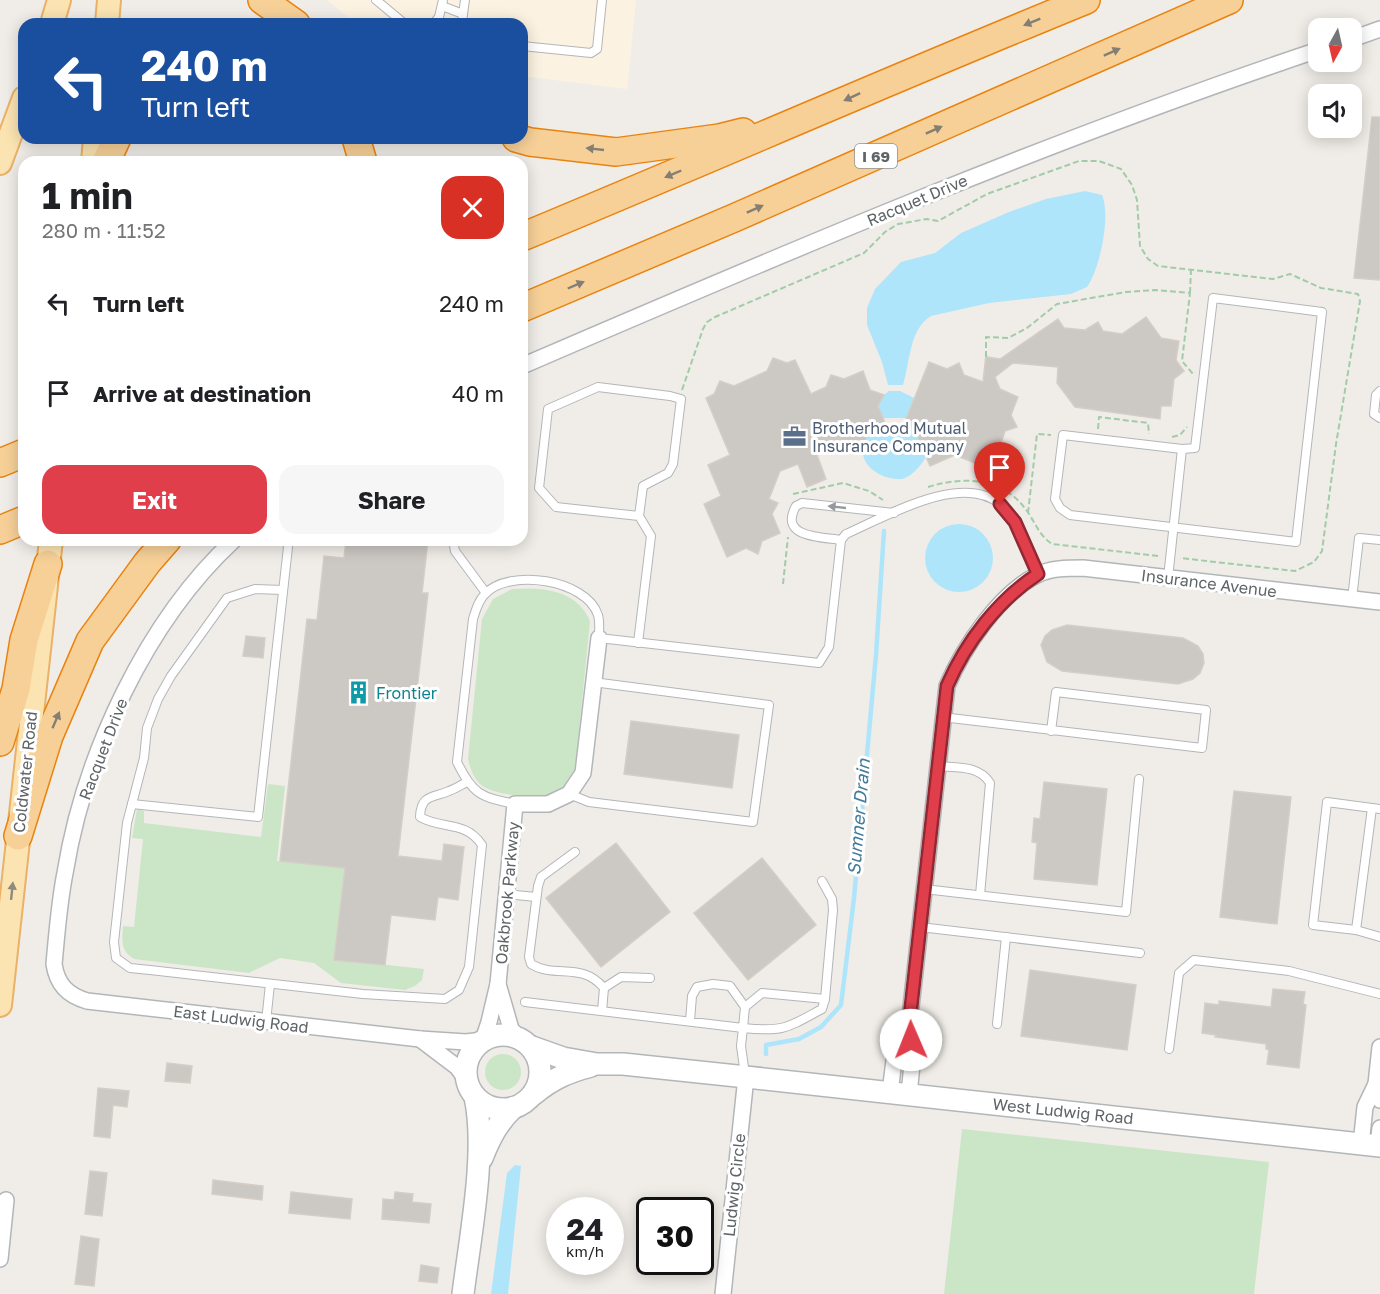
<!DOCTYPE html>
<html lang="en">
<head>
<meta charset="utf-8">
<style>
	:root { --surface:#fff; --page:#f6f6f6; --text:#202124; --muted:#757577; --accent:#e03e4b }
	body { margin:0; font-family:"Golos Text",sans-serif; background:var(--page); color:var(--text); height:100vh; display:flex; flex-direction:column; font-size:22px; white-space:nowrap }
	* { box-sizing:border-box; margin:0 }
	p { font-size:20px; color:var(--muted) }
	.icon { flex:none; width:33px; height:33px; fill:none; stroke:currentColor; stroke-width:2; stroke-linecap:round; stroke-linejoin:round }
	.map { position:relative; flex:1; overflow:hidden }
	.side { position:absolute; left:18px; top:156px; width:510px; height:390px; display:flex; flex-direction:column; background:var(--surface); border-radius:18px; box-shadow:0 3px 15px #0003 }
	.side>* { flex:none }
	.hud { position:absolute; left:18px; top:18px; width:510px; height:126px; border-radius:18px; box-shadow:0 3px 15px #0003; background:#1a4fa0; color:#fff; overflow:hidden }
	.needle { width:39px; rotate:188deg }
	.tools { position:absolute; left:1308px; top:18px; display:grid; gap:12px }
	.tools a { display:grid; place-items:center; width:54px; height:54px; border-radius:12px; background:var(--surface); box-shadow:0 3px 15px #0003; font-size:30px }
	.speed { position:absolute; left:546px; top:1197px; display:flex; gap:12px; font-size:30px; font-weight:700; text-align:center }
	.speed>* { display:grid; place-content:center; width:78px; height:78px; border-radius:50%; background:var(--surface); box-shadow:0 3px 15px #0003; line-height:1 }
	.speed small { font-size:15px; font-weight:400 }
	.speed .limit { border:3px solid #111; border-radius:9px; background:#fff; color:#111 }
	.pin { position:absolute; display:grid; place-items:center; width:51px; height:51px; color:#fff; margin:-62px -26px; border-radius:50% 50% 50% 0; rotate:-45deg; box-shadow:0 0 6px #0007 }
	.pin .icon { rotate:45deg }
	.me { position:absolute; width:66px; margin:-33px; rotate:359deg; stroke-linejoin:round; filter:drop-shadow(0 0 4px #0008) }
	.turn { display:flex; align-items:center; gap:21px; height:126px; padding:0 24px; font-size:27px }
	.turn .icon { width:78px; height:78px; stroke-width:2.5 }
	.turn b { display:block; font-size:42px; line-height:51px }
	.round { display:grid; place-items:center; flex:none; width:63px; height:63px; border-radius:18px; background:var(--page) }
	.overview { display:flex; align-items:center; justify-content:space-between; height:102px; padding:0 24px }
	h1 { font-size:36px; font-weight:700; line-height:45px }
	.button { display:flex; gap:12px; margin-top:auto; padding:12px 24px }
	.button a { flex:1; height:69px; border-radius:18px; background:var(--accent); color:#fff; font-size:24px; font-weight:700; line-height:69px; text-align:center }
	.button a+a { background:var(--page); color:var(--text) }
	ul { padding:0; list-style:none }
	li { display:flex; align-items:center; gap:18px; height:90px; padding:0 24px }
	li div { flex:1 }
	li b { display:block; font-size:22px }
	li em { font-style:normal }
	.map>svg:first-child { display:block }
	.commercial { fill:#fcf2e1 }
	.green { fill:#cbe6c6 }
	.water { fill:#aee5fa }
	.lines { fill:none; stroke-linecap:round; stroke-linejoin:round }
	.stream { stroke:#aee5fa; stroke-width:4.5 }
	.building { fill:#ccc8c4; stroke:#d5cec6; stroke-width:1.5 }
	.service-casing { stroke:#b3b6b9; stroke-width:10 }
	.minor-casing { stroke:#b3b6b9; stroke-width:18 }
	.secondary-casing { stroke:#b2b6b9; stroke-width:24 }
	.primary-casing { stroke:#eab167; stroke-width:26 }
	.motorway-casing { stroke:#ea830e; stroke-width:30 }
	.path { stroke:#a2cca8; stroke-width:2; stroke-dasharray:6 3; stroke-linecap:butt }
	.service { stroke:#fff; stroke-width:8 }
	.minor { stroke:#fff; stroke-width:15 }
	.secondary { stroke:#fff; stroke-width:21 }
	.primary { stroke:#fbe4b2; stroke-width:22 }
	.motorway { stroke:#f7d098; stroke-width:27 }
	.oneway { fill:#857f73 }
	.oneway2 { fill:#979a9c }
	.oneway3 { fill:#8e8a7e }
	.route-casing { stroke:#922831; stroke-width:15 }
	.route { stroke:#e03e4b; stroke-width:10 }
	.labels { text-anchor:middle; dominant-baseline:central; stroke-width:6; stroke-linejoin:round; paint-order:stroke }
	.shield { fill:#fff; stroke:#8f9295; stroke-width:1.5 }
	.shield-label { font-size:15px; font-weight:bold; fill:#5f6467 }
	.street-label { font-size:16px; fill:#5f6467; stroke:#fff }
	.service-label { font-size:16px; fill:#4e5e75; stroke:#fff; text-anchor:start }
	.culture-label { font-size:16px; fill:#0d838f; stroke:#fff; text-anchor:start }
	.water-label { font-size:18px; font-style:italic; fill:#437c9b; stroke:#fff }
</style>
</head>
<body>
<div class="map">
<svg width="1380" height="1294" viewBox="0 0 1380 1294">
	<rect width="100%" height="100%" fill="#f0ede8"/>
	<path class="commercial" d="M327,0H636L627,89L522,76V24H356Z"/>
	<g class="green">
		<path d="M512,589C543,587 577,590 590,621L575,771C570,779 566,788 557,792C541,800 492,796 480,784C473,777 470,768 468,759L482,619L493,599Z"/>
		<path d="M268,784L285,786L277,861L345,868L334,959L424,969L422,980L415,986L405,990L341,983L314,963L280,958L249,973L134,959C120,951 122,940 123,926L134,927L143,839L132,838L137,809L144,811V823L261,837Z"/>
		<circle cx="503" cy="1072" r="18"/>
		<path d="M962,1129L1269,1162L1254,1294H944Z"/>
	</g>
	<g class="water">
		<path d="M1085,191L1102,195C1111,215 1100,269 1087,287L1071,294L989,303L931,316C909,329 910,363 903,385H888L882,362L867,325V308L875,289L901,262L935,253L961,233L1009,212L1046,199Z"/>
		<path d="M889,391H900L914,398L907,418H883L878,406L884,395Z"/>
		<path d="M904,424L914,428L926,457C921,465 911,478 901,479C884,480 860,468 863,447C863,442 866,437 868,433L886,425Z"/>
		<circle cx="959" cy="558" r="34"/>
		<path d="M515,1165L521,1166L508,1294H491L507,1173Z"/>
	</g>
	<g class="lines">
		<path class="stream" d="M766,1054V1045L799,1039L821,1027L841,1005L854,898L876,655L884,531"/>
	</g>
	<g class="building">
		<path d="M1372,117H1380V280L1354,278Z"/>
		<path d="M1146,317L1161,338L1179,341L1176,360L1184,371L1174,379L1171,406H1161L1160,419L1075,407L1057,383L1058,367L1013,363L995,377L1000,389L1018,397L1011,415L1017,427L1005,431L992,470L955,455L930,466L914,428L904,424L929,362L947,369L959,363L964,375L983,382L986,354L987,357L1000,359L1058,319L1064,328L1085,330L1098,322L1103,331L1122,334Z"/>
		<path d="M773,358L787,363L795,360L811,394L826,387L831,375L844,379L863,371L870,390L884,395L878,406L886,425L868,433L863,446L851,441L846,454L833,448L817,455L826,479L807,487L798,464L780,471L769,499L778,503L772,514L780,533L762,541L758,554L746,548L727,557L704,504L721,496L708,465L730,455L706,398L714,394L720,381L734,386L767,371Z"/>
		<path d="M346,540H428L422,593H428L398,856L442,861L444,844L464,847L458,900L438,897L435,920L391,915L385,965L334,960L345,868L280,861L307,619L317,620L324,556L344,558Z"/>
		<path d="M1067,625L1183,638L1198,646L1203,654L1204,663L1200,673L1193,679L1178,684L1062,671L1047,662L1041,645L1045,636L1052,630Z"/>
		<path d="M246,636L265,638L263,658L243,656Z"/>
		<path d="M631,721L739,735L732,788L624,774Z"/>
		<path d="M1044,782L1107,789L1097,885L1034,879L1037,843L1032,842L1034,818L1040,819Z"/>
		<path d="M1234,791L1291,797L1277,924L1220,917Z"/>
		<path d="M616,843L670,912L601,967L546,898Z"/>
		<path d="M762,858L816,925L748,980L694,913Z"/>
		<path d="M1030,970L1136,985L1127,1050L1021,1036Z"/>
		<path d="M1273,989L1305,992L1303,1004L1306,1005L1299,1068L1267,1064L1269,1050L1266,1049V1044L1215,1037L1216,1035L1202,1033L1205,1003L1219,1005V1001L1271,1007Z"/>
		<path d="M167,1063L192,1066L190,1083L165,1081Z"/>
		<path d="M98,1088L129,1091L127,1107L113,1105L110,1138L94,1136Z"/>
		<path d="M90,1171L107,1173L102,1216L85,1214Z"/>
		<path d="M213,1180L263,1186L262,1200L212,1194Z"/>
		<path d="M291,1192L352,1199L350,1219L289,1213Z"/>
		<path d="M395,1192L413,1194L412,1202L431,1204L429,1223L382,1219L383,1199L394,1200Z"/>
		<path d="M81,1236L99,1239L94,1286L75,1284Z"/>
		<path d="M421,1265L439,1268L437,1283L419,1281Z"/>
	</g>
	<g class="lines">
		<defs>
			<g id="service">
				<path d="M376,0L405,24"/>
				<path d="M442,6L463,14L462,24"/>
				<path d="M463,14L465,0"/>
				<path d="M433,24L439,17L443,0"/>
				<path d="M522,46L591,53L597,49L602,0"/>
				<path d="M1213,298L1322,312L1296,542L1070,515L1060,508L1055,499L1063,435L1182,449L1195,448Z"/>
				<path d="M1380,391L1376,395L1374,414L1380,418"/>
				<path d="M453,540L455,551L486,593"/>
				<path d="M841,540C822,537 778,538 796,506L802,503L894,513"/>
				<path d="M1168,578L1182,449"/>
				<path d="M283,590L255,589L227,598L171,676L158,699L147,728L144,758L127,823L114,942L116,958L130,968L150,970L363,994L445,999L459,990L469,967L482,845C465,820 443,830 420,817C421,794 433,798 449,791C455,789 461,785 467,782"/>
				<path d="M1352,599L1359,538L1380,540"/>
				<path d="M638,643L651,536L639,516L556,507L539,488L548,409L598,387L670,396L681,399L673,464L668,473L643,486L639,516"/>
				<path d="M942,717L1202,748L1206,710L1056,692L1051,731"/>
				<path d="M937,766C957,768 979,765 990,783L980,895"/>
				<path d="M569,794L589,802L753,822L769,705L593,682"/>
				<path d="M132,804L258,817L288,547L286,540"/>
				<path d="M515,804C481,797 473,795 457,762L473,619C476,610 478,601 485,594C509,568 586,579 598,615C600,622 599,631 599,638L819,663L829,647L841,540L846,534C885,517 963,471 1001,505C1020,522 1028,551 1038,574"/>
				<path d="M1380,809L1327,802L1313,925L1356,930L1380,937"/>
				<path d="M575,852L541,877L538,886L529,957L531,964C556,979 581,961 604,988L602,1011"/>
				<path d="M924,889L1126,912L1139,779"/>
				<path d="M506,894L536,897"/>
				<path d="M920,927L1140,953"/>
				<path d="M1356,930L1372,808"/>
				<path d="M604,988L621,977L650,978"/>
				<path d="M525,1002L743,1028L745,1007L730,986L713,984L697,987L692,996L690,1021"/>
				<path d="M745,1007L762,993L825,999"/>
				<path d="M266,1022L270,984"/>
				<path d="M997,1024L1006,937"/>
				<path d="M1169,1049L1179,973L1194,960L1289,971L1380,994"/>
				<path d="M745,1075L741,1046L743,1028C784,1032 787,1028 822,1009L825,999L833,910L832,899L822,881"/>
			</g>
			<g id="minor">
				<path d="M1352,39L1380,29"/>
				<path d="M522,366C784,253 1047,141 1318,50"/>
				<path d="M234,540C146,621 84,756 65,873C59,903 57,933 54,964C57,984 67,995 87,1001L420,1039"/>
				<path d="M498,984L515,804H548L569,794L583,773L599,638"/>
				<path d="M909,1025L947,686C963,648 999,594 1037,575C1050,568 1068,568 1083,568L1380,602"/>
				<path d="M467,1081L457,1067L420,1039L466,1042L483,1040L489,1022L498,984L511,1029L520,1039"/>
				<path d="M1376,1084L1380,1047"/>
				<path d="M890,1092L895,1053L909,1025L913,1055L909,1094"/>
				<path d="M1361,1144L1365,1107L1376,1084L1380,1100"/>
				<path d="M1378,1146L1380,1128"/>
				<path d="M0,1259L6,1200"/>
				<path d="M723,1294L746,1077"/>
			</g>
			<g id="secondary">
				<circle cx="503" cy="1072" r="37"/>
				<path d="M532,1047L563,1058L597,1064H623L737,1076L1380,1146"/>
				<path d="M534,1094C552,1079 568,1072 591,1066"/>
				<path d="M482,1158C490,1138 498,1122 513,1108"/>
				<path d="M463,1294C470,1237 487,1152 475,1097"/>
			</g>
			<g id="primary">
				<path d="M52,24L59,0"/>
				<path d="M107,24L109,0"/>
				<path d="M93,162L95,138"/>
				<path d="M0,163L24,98"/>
				<path d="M0,1005L51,540"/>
			</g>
			<g id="motorway">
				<path d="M262,0L296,24"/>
				<path d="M356,138L363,162"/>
				<path d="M516,138L530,142L616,152L719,138L743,132"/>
				<path d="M106,162L117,138"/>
				<path d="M522,237C710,159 897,77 1086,0"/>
				<path d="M522,308L734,218L1229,0"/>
				<path d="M0,463L24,453"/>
				<path d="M0,530L24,520"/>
				<path d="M0,742L16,689L24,640L48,564"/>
				<path d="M18,836L49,736L90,641L147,563L167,540"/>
			</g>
		</defs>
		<use href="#service" class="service-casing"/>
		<use href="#minor" class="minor-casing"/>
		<use href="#secondary" class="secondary-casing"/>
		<use href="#primary" class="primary-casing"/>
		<use href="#motorway" class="motorway-casing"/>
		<g class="path">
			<path d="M1190,293L1191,270"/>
			<path d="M986,357V337L1008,338L1027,328L1057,304L1126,292L1156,290L1190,293L1182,361L1193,374"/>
			<path d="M682,390L703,329L707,322L715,317L864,253L885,232L898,224L927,219L938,221L987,194L1079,161H1099L1121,169L1132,185L1137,200L1140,246L1148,259L1158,266L1273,279L1290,274L1321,288L1358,294L1360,301L1336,444L1322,551L1314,562L1295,571L1180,558"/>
			<path d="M1098,429L1099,417L1148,423L1149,434"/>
			<path d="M1172,437L1180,435L1187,427"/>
			<path d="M928,487C965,476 1003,477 1027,511C1036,524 1039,535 1052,544L1159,556"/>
			<path d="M793,494L843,483L869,491L883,500"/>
			<path d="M1028,513L1037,434L1051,435"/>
			<path d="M783,584L788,537"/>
		</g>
		<use href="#service" class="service"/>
		<use href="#minor" class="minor"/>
		<use href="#secondary" class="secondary"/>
		<use href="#primary" class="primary"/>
		<use href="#motorway" class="motorway"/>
	</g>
	<defs><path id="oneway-solid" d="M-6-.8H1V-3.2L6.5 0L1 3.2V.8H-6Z" transform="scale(1.5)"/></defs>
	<g class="oneway">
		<use href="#oneway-solid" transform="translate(1032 22) rotate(158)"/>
		<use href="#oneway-solid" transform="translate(1112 52) rotate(-24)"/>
		<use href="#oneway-solid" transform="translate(852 97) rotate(155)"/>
		<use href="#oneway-solid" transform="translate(934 130) rotate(-24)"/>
		<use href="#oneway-solid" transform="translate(595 149) rotate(-174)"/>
		<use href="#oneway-solid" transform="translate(673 174) rotate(157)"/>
		<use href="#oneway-solid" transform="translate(755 209) rotate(-24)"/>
		<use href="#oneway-solid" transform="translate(576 285) rotate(-23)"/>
		<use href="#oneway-solid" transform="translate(56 720) rotate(-67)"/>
	</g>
	<use class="oneway2" href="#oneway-solid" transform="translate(837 507) rotate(-174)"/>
	<use class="oneway3" href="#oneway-solid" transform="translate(12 891) rotate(-84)"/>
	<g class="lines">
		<defs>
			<path id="route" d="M911,1040L909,1025L947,686C966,642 998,600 1038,574L1015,522L1000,504"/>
		</defs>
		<use href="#route" class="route-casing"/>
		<use href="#route" class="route"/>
	</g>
	<defs>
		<symbol id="office-bare" viewBox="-9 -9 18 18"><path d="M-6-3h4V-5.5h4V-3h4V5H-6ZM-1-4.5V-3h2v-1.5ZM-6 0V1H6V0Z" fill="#5c6f8a" stroke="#fff" stroke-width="2.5" paint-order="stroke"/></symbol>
		<symbol id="building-bare" viewBox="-9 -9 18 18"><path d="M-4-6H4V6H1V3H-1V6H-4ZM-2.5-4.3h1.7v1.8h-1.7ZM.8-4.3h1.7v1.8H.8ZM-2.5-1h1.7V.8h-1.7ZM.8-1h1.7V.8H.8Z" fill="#0f9aa8" stroke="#fff" stroke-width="2.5" paint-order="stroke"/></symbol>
	</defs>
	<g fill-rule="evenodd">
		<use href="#office-bare" x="778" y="420" width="33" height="33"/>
		<use href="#building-bare" x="342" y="676" width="33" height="33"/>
	</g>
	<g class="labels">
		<rect class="shield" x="855" y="144" width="42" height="24" rx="4.5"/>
		<g class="shield-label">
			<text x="876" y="156">I 69</text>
		</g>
		<g class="street-label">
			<text transform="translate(917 200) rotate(-23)">Racquet Drive</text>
			<text transform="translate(1209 583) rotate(7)">Insurance Avenue</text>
			<text transform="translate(103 749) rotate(-69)">Racquet Drive</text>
			<text transform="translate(25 772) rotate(-84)">Coldwater Road</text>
			<text transform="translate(507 893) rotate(-85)">Oakbrook Parkway</text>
			<text transform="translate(241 1019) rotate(7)">East Ludwig Road</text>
			<text transform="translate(1063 1111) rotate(6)">West Ludwig Road</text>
			<text transform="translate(734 1185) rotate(-84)">Ludwig Circle</text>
		</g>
		<g class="service-label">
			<text x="812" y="428">Brotherhood Mutual<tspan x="812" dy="18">Insurance Company</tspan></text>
		</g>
		<g class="culture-label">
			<text x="376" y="693">Frontier</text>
		</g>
		<g class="water-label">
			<text transform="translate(858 817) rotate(-85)">Sumner Drain</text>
		</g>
	</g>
</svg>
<div class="tools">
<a><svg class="needle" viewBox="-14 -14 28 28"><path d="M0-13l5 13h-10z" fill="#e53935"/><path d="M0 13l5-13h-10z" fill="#757577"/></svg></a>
<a><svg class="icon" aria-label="sound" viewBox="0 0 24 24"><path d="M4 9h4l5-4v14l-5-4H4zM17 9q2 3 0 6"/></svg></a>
</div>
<div class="speed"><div>24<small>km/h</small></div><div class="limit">30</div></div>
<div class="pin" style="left:1000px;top:504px;background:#d93025"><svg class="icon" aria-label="arrive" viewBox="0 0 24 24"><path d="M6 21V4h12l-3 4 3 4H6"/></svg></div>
<svg class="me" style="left:911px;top:1040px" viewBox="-20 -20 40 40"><circle r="19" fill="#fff"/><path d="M0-13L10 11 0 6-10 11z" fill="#e03e4b"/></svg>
<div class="hud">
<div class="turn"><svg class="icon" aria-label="left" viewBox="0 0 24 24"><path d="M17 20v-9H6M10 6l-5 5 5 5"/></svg><div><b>240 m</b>Turn left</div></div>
</div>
<section class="side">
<div class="overview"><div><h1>1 min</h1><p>280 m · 11:52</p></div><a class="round" style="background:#d93025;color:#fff"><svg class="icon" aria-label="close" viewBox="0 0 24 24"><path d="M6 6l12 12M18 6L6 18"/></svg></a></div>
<ul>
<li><svg class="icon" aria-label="left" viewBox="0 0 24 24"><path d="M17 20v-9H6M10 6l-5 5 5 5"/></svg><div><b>Turn left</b></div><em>240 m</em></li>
<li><svg class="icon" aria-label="arrive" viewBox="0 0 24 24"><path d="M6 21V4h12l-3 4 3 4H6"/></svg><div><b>Arrive at destination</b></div><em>40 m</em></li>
</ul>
<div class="button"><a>Exit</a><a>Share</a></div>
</section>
</div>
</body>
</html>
